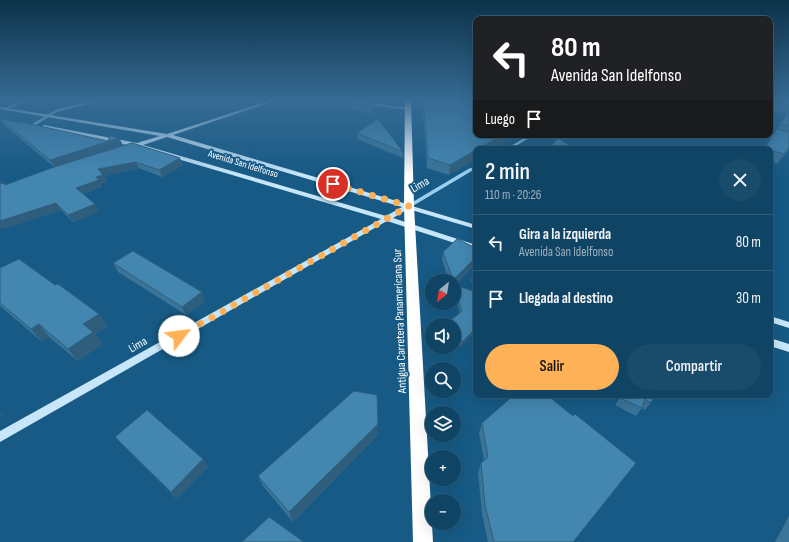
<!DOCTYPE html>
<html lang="es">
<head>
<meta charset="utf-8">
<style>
	:root { --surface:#104464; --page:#194b6a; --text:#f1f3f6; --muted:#9cb0bf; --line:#305c78; --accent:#ffb157 }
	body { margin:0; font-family:"Sofia Sans Condensed",sans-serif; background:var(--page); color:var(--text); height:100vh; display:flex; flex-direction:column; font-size:15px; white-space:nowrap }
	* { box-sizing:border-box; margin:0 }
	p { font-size:13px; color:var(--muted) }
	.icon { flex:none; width:22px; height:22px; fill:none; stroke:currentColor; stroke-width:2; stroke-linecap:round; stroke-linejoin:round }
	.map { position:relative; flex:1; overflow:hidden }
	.side { position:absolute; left:473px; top:146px; width:300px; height:252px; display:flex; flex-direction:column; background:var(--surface); border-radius:8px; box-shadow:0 4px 16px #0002,0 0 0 1px var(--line) }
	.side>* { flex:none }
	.top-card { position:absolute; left:473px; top:16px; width:300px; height:122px; border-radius:8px; box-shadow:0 4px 16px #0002,0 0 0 1px var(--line); background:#202124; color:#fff; overflow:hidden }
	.needle { width:26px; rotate:210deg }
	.tools { position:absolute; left:425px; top:274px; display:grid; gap:8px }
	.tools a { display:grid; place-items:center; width:36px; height:36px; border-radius:50%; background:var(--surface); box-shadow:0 4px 16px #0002,0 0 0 1px var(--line); font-size:20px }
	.pin { position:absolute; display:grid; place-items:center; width:34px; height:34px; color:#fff; margin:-17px; border:2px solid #fff; border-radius:50%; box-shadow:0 1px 4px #0007 }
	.me { position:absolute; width:44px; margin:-22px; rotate:60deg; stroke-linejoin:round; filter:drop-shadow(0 0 3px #0008) }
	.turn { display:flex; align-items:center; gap:14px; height:84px; padding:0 12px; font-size:18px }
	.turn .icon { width:52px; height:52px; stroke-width:2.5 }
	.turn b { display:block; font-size:28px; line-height:34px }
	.then { display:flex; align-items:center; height:38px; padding:0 12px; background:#0003; gap:8px; font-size:15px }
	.round { display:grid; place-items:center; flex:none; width:42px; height:42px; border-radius:21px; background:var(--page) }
	.head { display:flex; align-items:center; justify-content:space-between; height:68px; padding:0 12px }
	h1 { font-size:24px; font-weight:600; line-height:30px }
	.button { display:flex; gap:8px; margin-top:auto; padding:8px 12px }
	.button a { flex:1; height:46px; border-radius:24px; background:var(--accent); color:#111; font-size:16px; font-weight:600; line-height:46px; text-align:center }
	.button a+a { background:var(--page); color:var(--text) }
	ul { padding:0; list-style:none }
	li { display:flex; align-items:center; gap:12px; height:56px; padding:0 12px; border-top:1px solid var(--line) }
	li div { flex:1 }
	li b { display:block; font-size:15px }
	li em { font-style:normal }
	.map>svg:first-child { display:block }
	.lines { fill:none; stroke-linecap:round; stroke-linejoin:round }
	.lane { stroke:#9bcfee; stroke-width:2 }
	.street-far1 { stroke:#9bcfee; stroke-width:2.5 }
	.street { stroke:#9bcfee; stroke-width:3.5 }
	.secondary { fill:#c8e6fa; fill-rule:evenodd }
	.highway { fill:#fff; fill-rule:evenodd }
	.wall { fill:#3a7498 }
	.shaded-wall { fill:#2f5e7c }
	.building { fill:#4387b1; stroke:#2f5e7c }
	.route { stroke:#ffb157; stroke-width:7; stroke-dasharray:0 12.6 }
	.labels { text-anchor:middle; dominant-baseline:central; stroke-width:4; stroke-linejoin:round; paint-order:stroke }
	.far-street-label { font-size:10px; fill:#fff; stroke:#165a85 }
	.street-label { font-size:12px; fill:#fff; stroke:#165a85 }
</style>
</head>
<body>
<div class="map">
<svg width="789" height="542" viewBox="0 0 789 542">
	<rect width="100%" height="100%" fill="#165a85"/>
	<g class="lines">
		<g class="lane">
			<path d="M371,104L408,109"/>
			<path d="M5,109L28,99"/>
		</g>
		<g class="street-far1">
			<path d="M33,125L56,111L103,99"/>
			<path d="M508,149L532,135"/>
			<path d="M468,171L476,167"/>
		</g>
		<path class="street" d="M411,205L470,170"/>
		<g class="secondary">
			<path d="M274,99H281L173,135L407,204L411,205L412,206L476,225V229L408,209L393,218L476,245V250L387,221L0,442V431L381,219L137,147L44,129L41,127L44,125L137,143L160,136L0,109V107L167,134ZM167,137L402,207L386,216L143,145Z"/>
			<path d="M770,316L789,322V328L770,322Z"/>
			<path d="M770,338L789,344V352L770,346Z"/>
		</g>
		<path class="highway" d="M405,99H411L414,206L433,542H413L404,206Z"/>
	</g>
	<g class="wall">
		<path d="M317,99H360L365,102L374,103V108L372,114Z"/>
		<path d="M362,99H377L376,103L367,102Z"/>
		<path d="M422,99H476V159L449,175L427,168Z"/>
		<path d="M770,99H789V150L777,164L770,161V149H764L787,114L770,110Z"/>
		<path d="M0,119L123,145L100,153L183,165L162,177L139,168L104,176L107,182L100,184L102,187L83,194L99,211L73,222L61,210L2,229L4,183L5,185L54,167L5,126Z"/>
		<path d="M357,133L403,152V158L357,139Z"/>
		<path d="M443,252L476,264L455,285L476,292L461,347L454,334V325H449L450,321L460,313L454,294V281H449L442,260Z"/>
		<path d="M113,263L205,301L186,315L118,272Z"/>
		<path d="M0,268L55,285L99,314L107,326L95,334L102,344L78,361L49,337L41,341L0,306Z"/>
		<path d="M476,272V285L471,281L472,276Z"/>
		<path d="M657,395L645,410L642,408L636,416L615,405L620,398Z"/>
		<path d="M482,423L573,542H488L482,514L478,473L481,463L484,461L479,433Z"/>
		<path d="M378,435L293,522L263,486L258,476Z"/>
		<path d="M115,437L203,459L208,467L177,499Z"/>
		<path d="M789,516V542H775Z"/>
	</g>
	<g class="shaded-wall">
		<path d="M40,99H80L45,108Z"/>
		<path d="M374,103V108L372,114V109Z"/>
		<path d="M502,135H516L493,149H478Z"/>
		<path d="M119,138L123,145L55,168L50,160Z"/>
		<path d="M789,148V150L777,164L784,154Z"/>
		<path d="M476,150V159L449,175L450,165Z"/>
		<path d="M180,158L183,165L162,177L159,170Z"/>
		<path d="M136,162L139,168L104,176L107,182L100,184L102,187L80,195L76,188L96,177L98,169Z"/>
		<path d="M0,178L4,184L0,186Z"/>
		<path d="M56,203L61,210L2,229L0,227V221Z"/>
		<path d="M95,204L99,211L73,222L68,215Z"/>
		<path d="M476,257V264L454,286V281H453V280Z"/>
		<path d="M202,292L205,301L186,315L182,307Z"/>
		<path d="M99,314L107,326L95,334L102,344L78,361L68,349L83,324Z"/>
		<path d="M39,324L49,337L41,341L31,329Z"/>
		<path d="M476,328V331L461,347L462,342Z"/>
		<path d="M377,395L378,435L293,522L289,512Z"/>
		<path d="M0,413L3,416L0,418Z"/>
		<path d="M203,459L208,467L177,499L171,492Z"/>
	</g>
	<g class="building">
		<path d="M334,99H360L365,102L374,103L372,109Z"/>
		<path d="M423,99H476V135H502L478,149H476V150L450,165L428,158Z"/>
		<path d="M770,99H789V105L770,100Z"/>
		<path d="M789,111V126L780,124Z"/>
		<path d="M0,119L35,125L108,141L110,136L119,138L50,160Z"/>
		<path d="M378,119L403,152L357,133Z"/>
		<path d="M777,129L789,132V148L784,154L770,150V149L765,148Z"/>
		<path d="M558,138L570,146L568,149H549Z"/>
		<path d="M132,143L180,158L159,170L136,162L98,169L103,175L96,177L99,180L76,188L95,204L68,215L56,203L0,221V184L4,183L5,185L57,166Z"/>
		<path d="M457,239L476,248V257L453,280L443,252Z"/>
		<path d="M133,251L202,292L182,307L113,263Z"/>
		<path d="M19,259L55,285L58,284L99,314L83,324L93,332L68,349L39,324L31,329L0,303V268Z"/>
		<path d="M474,272H476V280L472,276Z"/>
		<path d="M454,285L476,292V328L462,342L454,329V325H452L450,321L462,311L454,288Z"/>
		<path d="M354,391L377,395L378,424L289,512L258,476Z"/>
		<path d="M514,395H547L573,416L575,414L636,463L573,542H494L485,505L481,463L488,457L482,423Z"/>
		<path d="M622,395H656L650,403L645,399L642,408L620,398Z"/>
		<path d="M147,410L203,459L171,492L115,437Z"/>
		<path d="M269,517L304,542H242Z"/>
	</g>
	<linearGradient id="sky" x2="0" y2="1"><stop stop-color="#0c3249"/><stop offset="0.57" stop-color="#366b94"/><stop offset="1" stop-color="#366b94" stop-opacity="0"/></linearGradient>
	<rect width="789" height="175" fill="url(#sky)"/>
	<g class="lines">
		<path class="route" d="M179,336L409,206L333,184"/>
	</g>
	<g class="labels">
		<g class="far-street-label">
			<text transform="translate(243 164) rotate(17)">Avenida San Idelfonso</text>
		</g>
		<g class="street-label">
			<text transform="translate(420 185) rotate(-30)">Lima</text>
			<text transform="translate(400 321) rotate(-92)">Antigua Carretera Panamericana Sur</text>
			<text transform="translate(138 345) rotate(-30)">Lima</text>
		</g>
	</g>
</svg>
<div class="tools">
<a><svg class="needle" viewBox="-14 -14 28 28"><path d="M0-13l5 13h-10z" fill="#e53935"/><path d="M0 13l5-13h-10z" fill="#9cb0bf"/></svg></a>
<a><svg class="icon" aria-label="sound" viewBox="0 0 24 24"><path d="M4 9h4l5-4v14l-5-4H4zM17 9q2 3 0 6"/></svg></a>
<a><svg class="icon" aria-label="search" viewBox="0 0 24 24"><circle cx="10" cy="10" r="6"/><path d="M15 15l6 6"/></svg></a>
<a><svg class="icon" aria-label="layers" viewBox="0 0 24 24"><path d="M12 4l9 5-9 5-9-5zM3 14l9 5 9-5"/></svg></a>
<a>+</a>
<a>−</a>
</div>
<div class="pin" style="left:333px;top:184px;background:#d93025"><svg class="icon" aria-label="arrive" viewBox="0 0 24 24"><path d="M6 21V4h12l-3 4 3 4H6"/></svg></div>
<svg class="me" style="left:179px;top:336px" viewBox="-20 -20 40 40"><circle r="19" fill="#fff"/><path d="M0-13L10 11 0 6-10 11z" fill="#ffb157"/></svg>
<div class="top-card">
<div class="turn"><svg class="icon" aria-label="left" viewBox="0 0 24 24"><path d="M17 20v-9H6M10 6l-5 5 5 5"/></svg><div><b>80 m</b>Avenida San Idelfonso</div></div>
<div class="then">Luego<svg class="icon" aria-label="arrive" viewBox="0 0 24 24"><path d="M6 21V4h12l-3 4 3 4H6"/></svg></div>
</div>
<section class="side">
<div class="head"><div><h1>2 min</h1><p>110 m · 20:26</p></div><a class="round"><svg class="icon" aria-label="close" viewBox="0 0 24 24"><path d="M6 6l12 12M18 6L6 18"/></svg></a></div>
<ul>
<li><svg class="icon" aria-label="left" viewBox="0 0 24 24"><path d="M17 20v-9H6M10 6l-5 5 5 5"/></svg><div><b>Gira a la izquierda</b><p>Avenida San Idelfonso</p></div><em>80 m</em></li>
<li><svg class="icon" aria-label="arrive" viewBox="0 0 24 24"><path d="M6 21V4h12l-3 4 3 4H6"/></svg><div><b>Llegada al destino</b></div><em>30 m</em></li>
</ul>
<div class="button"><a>Salir</a><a>Compartir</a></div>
</section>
</div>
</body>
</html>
